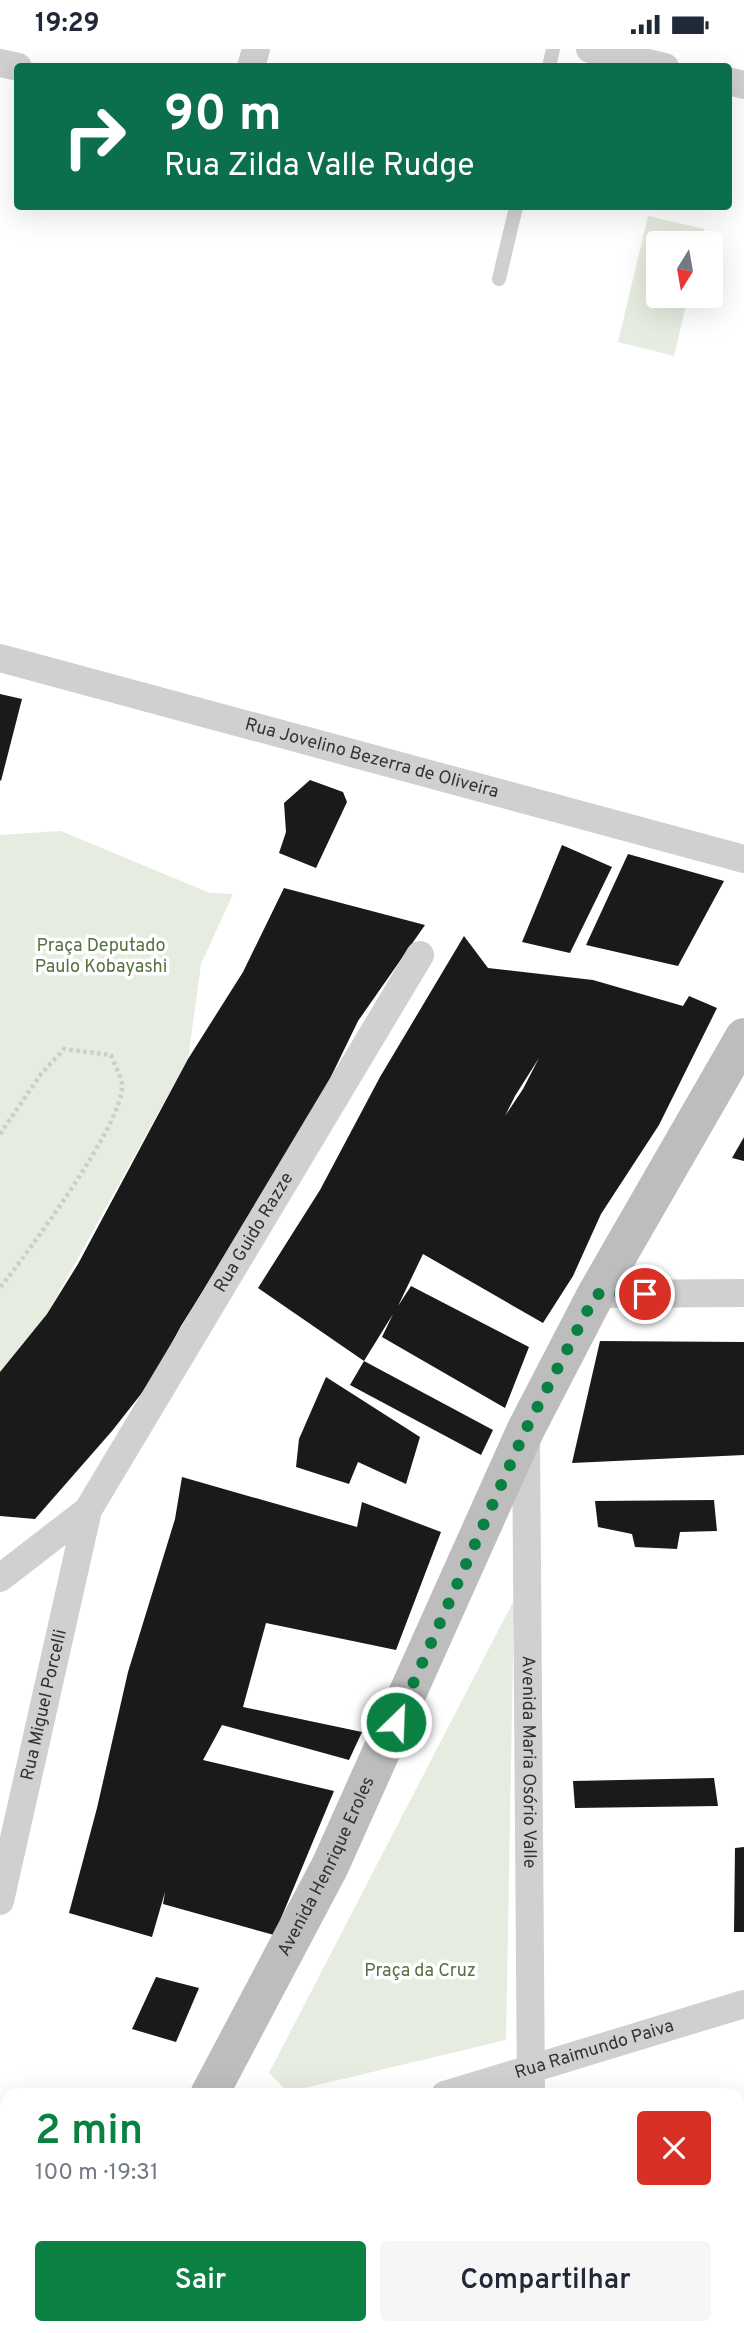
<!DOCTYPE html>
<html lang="pt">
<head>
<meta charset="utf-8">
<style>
	:root { --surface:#fff; --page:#f6f6f7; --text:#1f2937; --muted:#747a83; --accent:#0b8043 }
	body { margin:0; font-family:Overpass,sans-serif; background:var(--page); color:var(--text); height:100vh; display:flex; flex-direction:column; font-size:26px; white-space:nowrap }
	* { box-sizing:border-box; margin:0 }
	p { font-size:23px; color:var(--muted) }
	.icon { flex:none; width:38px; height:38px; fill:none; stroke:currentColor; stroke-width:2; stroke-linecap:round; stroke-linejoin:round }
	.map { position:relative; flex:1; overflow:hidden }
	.details { position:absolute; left:0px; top:2039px; width:746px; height:247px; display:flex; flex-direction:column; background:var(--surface); border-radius:21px 21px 0 0; box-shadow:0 7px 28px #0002 }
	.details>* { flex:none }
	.top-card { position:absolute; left:14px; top:14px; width:718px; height:147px; border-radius:7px; box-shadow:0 7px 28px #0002; background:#0b6e4f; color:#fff; overflow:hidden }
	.needle { width:46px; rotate:191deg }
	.fabs { position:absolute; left:646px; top:182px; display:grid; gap:14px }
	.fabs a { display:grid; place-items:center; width:77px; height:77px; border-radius:7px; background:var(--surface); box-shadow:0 7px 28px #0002; font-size:35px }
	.pin { position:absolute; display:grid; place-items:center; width:60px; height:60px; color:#fff; margin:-30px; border:4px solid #fff; border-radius:50%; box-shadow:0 2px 7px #0007 }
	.me { position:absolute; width:77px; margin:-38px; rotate:24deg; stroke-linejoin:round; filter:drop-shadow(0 0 5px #0008) }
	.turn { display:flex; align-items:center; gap:24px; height:147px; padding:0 35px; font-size:32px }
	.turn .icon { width:91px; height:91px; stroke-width:2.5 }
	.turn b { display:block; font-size:49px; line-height:60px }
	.round { display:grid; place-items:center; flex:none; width:74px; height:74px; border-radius:7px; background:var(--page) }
	.headline { display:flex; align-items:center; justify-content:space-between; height:119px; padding:0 35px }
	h1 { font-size:42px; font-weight:600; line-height:52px; color:var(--accent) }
	.button { display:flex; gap:14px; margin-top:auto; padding:14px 35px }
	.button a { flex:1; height:80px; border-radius:7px; background:var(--accent); color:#fff; font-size:28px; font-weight:600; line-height:80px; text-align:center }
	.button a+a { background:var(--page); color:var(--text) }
	.status { display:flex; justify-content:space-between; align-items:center; height:49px; padding:0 35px; background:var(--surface); direction:ltr }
	.status svg { height:19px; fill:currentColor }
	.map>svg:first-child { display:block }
	.green { fill:#e6ecdf }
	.building { fill:#1a1a1a; fill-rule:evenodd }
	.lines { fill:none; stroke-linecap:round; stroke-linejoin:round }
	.path { stroke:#cdcdcd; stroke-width:4.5; stroke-dasharray:3.5 3.5; stroke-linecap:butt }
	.service { stroke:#d0d0d0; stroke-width:14 }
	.minor { stroke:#d0d0d0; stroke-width:28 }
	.secondary { stroke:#bdbdbd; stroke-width:38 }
	.route { stroke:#0b8043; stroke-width:12; stroke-dasharray:0 21.6 }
	.labels { text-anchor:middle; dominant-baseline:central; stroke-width:7; stroke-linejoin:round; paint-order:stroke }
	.street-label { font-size:18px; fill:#333; stroke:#fff }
	.park-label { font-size:18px; fill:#56703f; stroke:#fff }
</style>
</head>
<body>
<div class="status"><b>19:29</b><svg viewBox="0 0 49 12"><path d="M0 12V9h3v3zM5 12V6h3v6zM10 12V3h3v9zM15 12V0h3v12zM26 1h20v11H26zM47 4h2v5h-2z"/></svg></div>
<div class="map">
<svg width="744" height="2284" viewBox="0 0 744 2284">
	<rect width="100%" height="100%" fill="#fff"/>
	<g class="green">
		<path d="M648,167L704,180L700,194H658V247H688L674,307L618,293Z"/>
		<path d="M61,782L210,844L233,845L201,915L188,1010L47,1265L0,1323V786Z"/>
		<path d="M514,1551L506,1991L288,2043L269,2024Z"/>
	</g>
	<g class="building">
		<path d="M0,645L22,650L1,732L0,731Z"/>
		<path d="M310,731L343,743L347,753L316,819L279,804L286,783L284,754Z"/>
		<path d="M562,796L612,818L570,904L522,893Z"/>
		<path d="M628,805L724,832L678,917L586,896Z"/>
		<path d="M284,839L425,876L358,972L308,1075L181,1277L152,1331L112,1382L35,1470L0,1467V1323L47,1265L78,1215L188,1010L243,923Z"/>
		<path d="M464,887L488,919L593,931L683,957L689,947L717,959L659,1076L601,1165L573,1227L543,1274L423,1205L398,1257L411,1237L529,1298L505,1359L382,1288L393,1265L364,1312L258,1239L320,1141L380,1028ZM539,1009L523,1040L505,1067L515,1047Z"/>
		<path d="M744,1088V1112L732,1109Z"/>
		<path d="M600,1292L744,1293V1406L572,1414Z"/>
		<path d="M364,1312L493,1381L481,1406L350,1336Z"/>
		<path d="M326,1328L420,1388L406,1435L358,1413L349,1435L296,1418L299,1390Z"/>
		<path d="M182,1428L357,1478L362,1453L441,1483L396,1601L266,1574L243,1658L362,1683L349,1711L222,1676L203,1711L334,1742L274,1886L163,1855L165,1843L152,1888L69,1864L97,1759L128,1623L175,1470Z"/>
		<path d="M714,1451L717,1482L680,1483L677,1500L635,1498L632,1485L598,1478L595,1452Z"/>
		<path d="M714,1729L718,1757L575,1759L573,1732Z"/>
		<path d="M744,1798V1883H734L735,1799Z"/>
		<path d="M156,1928L199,1939L176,1993L132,1980Z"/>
	</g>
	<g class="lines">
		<path class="path" d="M0,1085L41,1025L64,1000L111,1006C114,1015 122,1028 122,1037C123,1076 27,1204 0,1239"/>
		<g class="service">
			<path d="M549,18L553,0"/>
			<path d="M499,230L516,158"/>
		</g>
		<g class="minor">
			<path d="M590,0L665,18"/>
			<path d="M0,14L18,18"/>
			<path d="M251,18L256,0"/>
			<path d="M728,32L744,36"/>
			<path id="s1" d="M0,609L744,810"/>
			<path d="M596,1245L744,1244"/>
			<path id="s2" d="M526,1387L531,2046"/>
			<path d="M0,1529L88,1461"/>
			<path id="s3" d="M0,1852L88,1461L420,906"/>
			<path id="s4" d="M445,2046L744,1955"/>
			<path d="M534,2278V2284"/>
		</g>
		<g class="secondary">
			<path id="s5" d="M209,2046L330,1817L526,1380L596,1245L744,988"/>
			<path d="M0,2182L7,2185"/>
			<path d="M0,2251L7,2246"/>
		</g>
	</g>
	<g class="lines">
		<path class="route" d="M396,1673L526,1380L596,1245H645"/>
	</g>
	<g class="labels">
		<g class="street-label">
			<text stroke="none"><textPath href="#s1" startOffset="385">Rua Jovelino Bezerra de Oliveira</textPath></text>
			<text stroke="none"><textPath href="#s3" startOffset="724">Rua Guido Razze</textPath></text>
			<text stroke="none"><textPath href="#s3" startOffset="201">Rua Miguel Porcelli</textPath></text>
			<text stroke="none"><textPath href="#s2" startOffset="326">Avenida Maria Osório Valle</textPath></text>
			<text stroke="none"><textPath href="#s5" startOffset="257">Avenida Henrique Eroles</textPath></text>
			<text stroke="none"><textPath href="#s4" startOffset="156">Rua Raimundo Paiva</textPath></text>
		</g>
		<g class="park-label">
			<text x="101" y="897">Praça Deputado<tspan x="101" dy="21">Paulo Kobayashi</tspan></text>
			<text x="420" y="1922">Praça da Cruz</text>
		</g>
	</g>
</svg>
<div class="fabs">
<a><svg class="needle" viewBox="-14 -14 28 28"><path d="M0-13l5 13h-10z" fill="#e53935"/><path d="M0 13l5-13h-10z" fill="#747a83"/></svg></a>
</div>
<div class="pin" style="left:645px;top:1245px;background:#d93025"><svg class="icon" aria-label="arrive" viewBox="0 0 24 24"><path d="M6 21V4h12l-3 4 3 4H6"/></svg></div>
<svg class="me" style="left:396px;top:1673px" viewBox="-20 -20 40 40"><circle r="17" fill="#0b8043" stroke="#fff" stroke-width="3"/><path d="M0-11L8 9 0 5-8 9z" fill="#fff"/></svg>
<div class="top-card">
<div class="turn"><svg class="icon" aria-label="right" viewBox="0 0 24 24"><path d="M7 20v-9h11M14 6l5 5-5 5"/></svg><div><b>90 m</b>Rua Zilda Valle Rudge</div></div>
</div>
<section class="details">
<div class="headline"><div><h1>2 min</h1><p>100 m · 19:31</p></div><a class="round" style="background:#d93025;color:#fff"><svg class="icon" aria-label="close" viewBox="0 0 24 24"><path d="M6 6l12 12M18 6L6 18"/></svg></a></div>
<div class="button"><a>Sair</a><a>Compartilhar</a></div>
</section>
</div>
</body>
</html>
